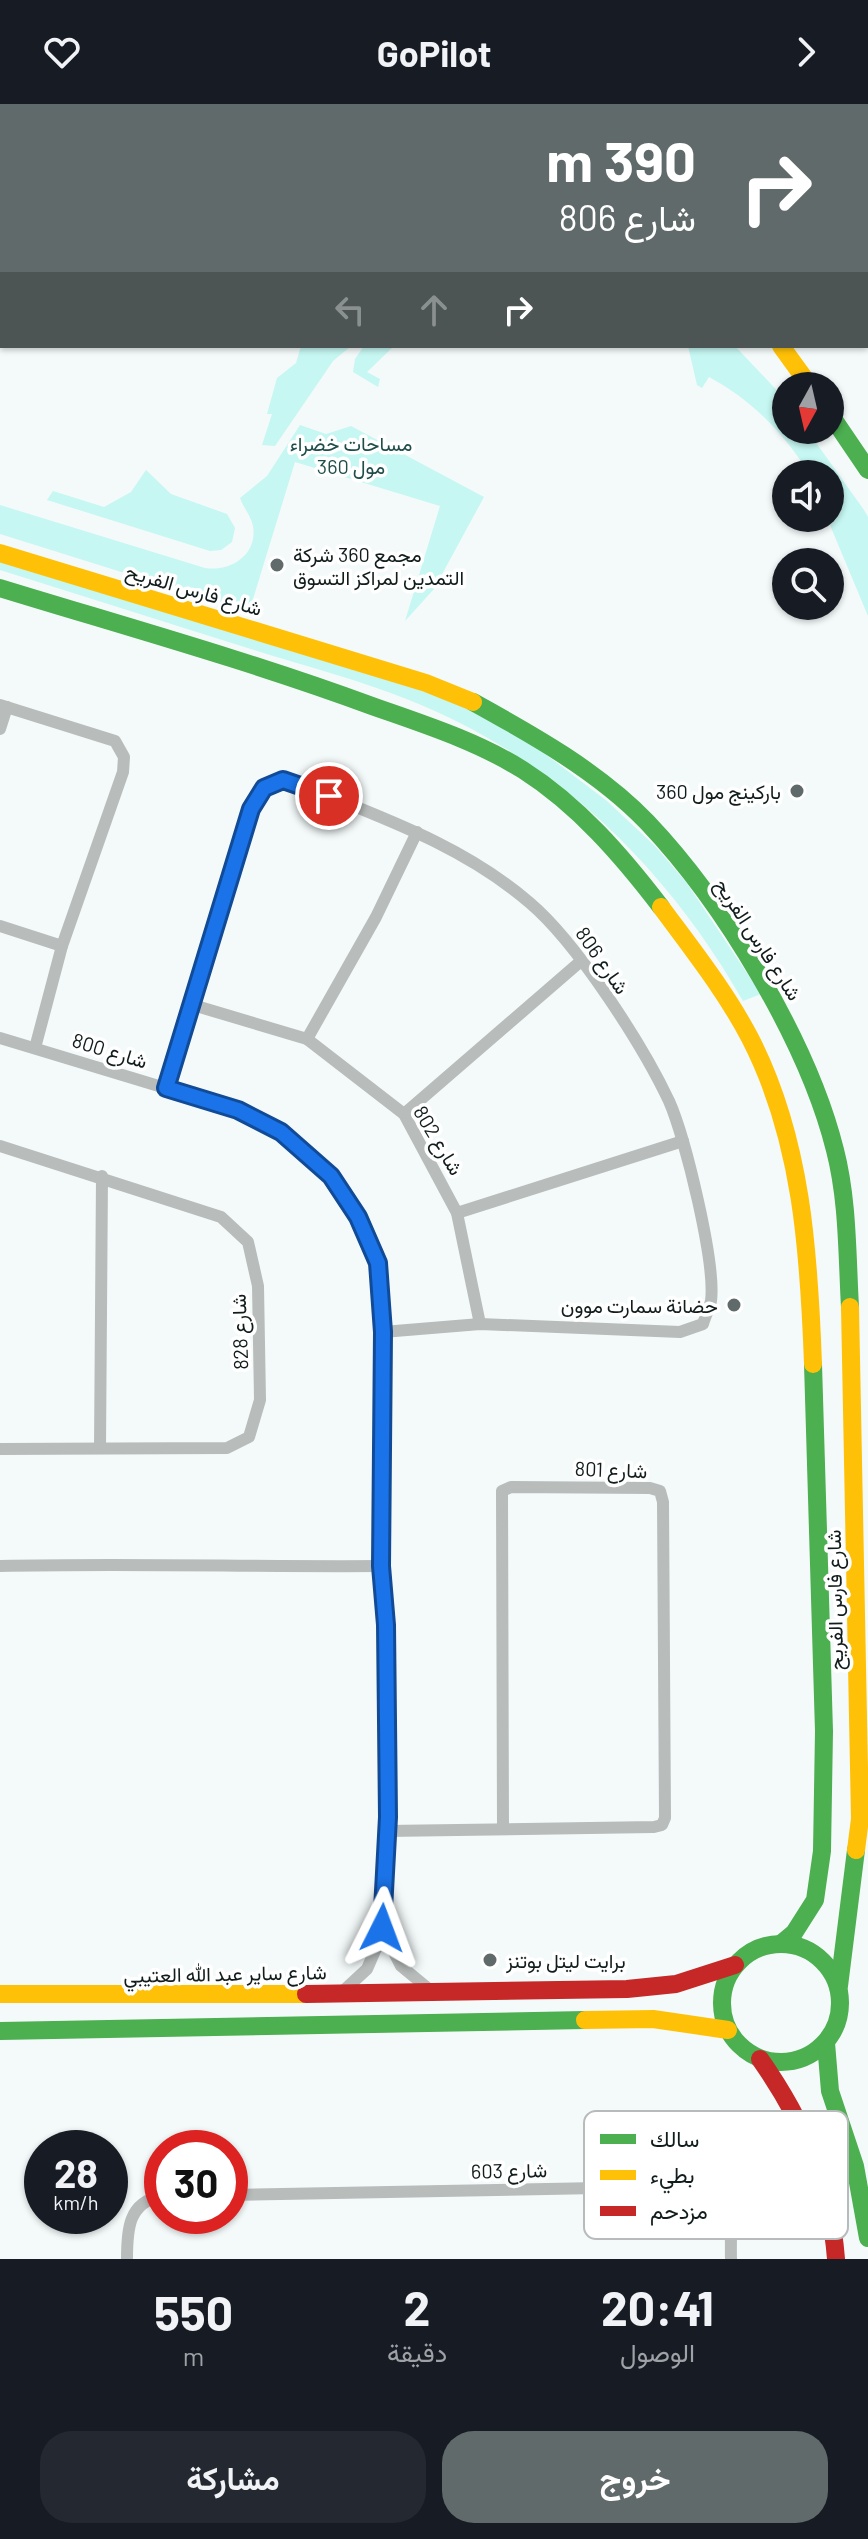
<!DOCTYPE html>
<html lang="ar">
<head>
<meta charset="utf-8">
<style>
	:root { --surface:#171b24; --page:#242831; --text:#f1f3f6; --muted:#9ea1a6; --accent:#606a6a }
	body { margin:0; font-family:Barlow,Vazirmatn,sans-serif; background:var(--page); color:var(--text); direction:rtl; height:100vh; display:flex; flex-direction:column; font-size:30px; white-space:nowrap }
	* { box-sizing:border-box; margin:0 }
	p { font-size:26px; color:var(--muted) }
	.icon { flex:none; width:44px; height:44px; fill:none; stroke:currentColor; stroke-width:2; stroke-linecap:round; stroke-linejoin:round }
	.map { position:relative; height:2155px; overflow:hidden; direction:ltr }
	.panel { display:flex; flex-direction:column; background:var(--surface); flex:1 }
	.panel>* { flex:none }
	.hud { position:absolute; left:0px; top:0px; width:868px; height:244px; box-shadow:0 2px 6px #0004; direction:rtl; background:#606a6a; color:#fff; overflow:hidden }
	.needle { width:52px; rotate:188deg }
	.controls { position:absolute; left:772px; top:268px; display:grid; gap:16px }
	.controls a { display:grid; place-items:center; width:72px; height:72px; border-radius:50%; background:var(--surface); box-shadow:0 2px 6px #0004; font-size:40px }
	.speed { position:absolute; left:24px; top:2026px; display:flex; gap:16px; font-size:40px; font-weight:700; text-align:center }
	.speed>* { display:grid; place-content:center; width:104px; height:104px; border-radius:50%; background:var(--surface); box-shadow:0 2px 6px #0004; line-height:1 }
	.speed small { font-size:20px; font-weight:400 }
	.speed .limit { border:12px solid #d22; background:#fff; color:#111 }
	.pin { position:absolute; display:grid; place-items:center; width:68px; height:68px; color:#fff; margin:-34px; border:4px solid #fff; border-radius:50%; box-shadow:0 2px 8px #0007 }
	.me { position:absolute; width:88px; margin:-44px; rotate:3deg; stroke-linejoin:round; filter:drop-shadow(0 0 6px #0008) }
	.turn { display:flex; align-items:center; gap:28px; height:168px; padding:0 40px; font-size:36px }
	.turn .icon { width:104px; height:104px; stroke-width:2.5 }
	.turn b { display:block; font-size:56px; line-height:68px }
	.lanes { display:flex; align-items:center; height:76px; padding:0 40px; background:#0003; justify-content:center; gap:40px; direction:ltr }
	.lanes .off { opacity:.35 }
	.eta { display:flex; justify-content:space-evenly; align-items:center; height:136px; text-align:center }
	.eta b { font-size:48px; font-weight:700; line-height:56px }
	.primary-button { display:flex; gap:16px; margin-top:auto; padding:16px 40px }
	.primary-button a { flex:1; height:92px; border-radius:32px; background:var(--accent); color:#fff; font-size:32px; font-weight:700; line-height:92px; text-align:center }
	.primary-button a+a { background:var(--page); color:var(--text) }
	header { display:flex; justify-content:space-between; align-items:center; height:104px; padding:0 40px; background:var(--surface); font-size:36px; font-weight:700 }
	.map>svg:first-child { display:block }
	.green { fill:#c6f7f2 }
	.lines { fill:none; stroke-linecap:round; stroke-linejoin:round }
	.street { stroke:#b8bdbc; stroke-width:12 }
	.fast { stroke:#4caf50; stroke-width:18 }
	.slow { stroke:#ffc107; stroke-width:18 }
	.jam { stroke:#c62828; stroke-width:18 }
	.route-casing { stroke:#114b97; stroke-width:20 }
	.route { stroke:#1a73e8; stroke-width:14 }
	.poi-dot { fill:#606a6a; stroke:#fff; stroke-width:3 }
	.labels { text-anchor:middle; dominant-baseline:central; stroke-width:7; stroke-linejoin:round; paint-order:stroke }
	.park-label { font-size:20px; fill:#1f4e4a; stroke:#fff }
	.poi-label { font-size:20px; fill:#111d1c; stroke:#fff; text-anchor:start }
	.street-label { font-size:20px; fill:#111d1c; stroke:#fff }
	.key { fill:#fff; stroke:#b8bbbb; stroke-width:2 }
	.key-label { font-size:22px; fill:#111d1c }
</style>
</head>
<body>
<header><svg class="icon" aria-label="forward" viewBox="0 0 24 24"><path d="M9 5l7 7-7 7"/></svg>GoPilot<svg class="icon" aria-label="heart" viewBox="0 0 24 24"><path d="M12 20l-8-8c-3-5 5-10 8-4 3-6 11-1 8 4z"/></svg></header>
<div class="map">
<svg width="868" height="2155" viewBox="0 0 868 2155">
	<rect width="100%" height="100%" fill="#f4fafa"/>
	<g class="green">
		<path d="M301,242H351L333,257L275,342L262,341L272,310H267L277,274L296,259Z"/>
		<path d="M364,242H394L367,268L380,275L378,283L353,268L355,255Z"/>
		<path d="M688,242H735L786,296V326H807L864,406L868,413V512L827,414H830V370H809C785,329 750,295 709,273L702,284L697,281Z"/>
		<path d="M300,321L326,330L351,322L484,393L434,485L405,517L440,402L295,358L249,508L0,430V401L205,464C230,468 258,451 253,422C251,412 243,403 240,394L267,372Z"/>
		<path d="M146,366L171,390L227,410L235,424L232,438L221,446L210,447L47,396L53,387L104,403L131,388Z"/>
		<path d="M0,447L459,599L536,643L607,697L655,742L686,778L761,890L743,897C666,762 555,654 409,596C359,576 305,562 254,546C169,519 85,493 0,466Z"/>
	</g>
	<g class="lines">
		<g class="street">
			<path d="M0,601L115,637L124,653L123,668L62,842L35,944"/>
			<path d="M0,625L7,603"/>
			<path d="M0,822L62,842"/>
			<path d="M193,901L307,935L404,1010L457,1109L480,1220"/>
			<path d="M0,934L238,1006L281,1028L331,1072L358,1113L378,1159L383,1228L381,1462L386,1521L387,1725L380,1835L367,1865L340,1890"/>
			<path d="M307,935L376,813L417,728"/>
			<path d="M166,984L251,705C263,683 274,673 299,680C380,713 463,741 530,799C577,839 642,940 669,997C685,1033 716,1159 711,1197C709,1205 705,1213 703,1220L680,1228L480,1220L383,1228"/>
			<path d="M404,1010L581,857"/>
			<path d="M0,1042L221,1113L248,1138L258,1182L260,1296L249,1333L227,1344L0,1345"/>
			<path d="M457,1109L683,1037"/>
			<path d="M100,1344L102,1072"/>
			<path d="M0,1462C127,1459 254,1463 381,1462"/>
			<path d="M387,1727L654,1723L662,1721L665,1714L663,1398L660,1387L650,1384L511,1383L502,1387L503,1724"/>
			<path d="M383,1827L401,1862L430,1886"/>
			<path d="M230,2091L700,2082C737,2089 730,2127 731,2155"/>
			<path d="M127,2155C127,2126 128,2098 162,2092"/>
		</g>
		<g class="fast">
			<path d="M866,178L868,179"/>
			<path d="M830,310L868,366"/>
			<path d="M0,484C124,522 250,557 372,602C423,620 477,637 523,666C578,701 622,752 661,803"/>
			<path d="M473,598C533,631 599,668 647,718C724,799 808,938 835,1046C848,1096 847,1151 850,1203"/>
			<path d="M782,1839L794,1829L815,1796L822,1747L824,1627L813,1260"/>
			<circle cx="781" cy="1899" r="59"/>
			<path d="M839,1882L856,1746"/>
			<path d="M0,1927L585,1916"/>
			<path d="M826,1939L830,1987L855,2062L868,2134"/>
		</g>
		<g class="slow">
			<path d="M607,0L608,2"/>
			<path d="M635,0L636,2"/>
			<path d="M866,48L868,49"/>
			<path d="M781,242L810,282"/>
			<path d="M0,449L426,579L473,598"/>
			<path d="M661,803C692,845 726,888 750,934C802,1035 809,1149 813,1260"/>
			<path d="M850,1203L860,1715L856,1746"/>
			<path d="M0,1890H306"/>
			<path d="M585,1916L653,1915L728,1926"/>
		</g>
		<g class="jam">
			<path d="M750,0L752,2"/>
			<path d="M306,1890L627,1885L676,1880L735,1861"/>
			<path d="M760,1955C804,2018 830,2078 836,2155"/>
		</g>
	</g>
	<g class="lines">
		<defs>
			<path id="route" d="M329,692L283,676L264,684L251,705L166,984L238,1006L281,1028L331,1072L358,1113L378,1159L383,1228L381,1462L386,1521L388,1713L382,1824"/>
		</defs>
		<use href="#route" class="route-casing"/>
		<use href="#route" class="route"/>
	</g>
	<g class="poi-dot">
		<circle cx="277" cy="461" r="8"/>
		<circle cx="797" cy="687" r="8"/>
		<circle cx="734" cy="1201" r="8"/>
		<circle cx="490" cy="1856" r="8"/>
	</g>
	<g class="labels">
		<g class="park-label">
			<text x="351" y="339">مساحات خضراء<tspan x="351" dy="23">360 مول</tspan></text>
		</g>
		<g class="poi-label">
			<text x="293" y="450">مجمع 360 شركة<tspan x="293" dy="23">التمدين لمراكز التسوق</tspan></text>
			<text x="781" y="687" text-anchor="end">باركينج مول 360</text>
			<text x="718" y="1201" text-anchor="end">حضانة سمارت موون</text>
			<text x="506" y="1856">برايت ليتل بوتنز</text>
		</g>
		<g class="street-label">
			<text transform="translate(194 485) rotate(16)">شارع فارس الفريح</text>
			<text transform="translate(759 835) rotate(57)">شارع فارس الفريح</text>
			<text transform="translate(603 856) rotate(55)">شارع 806</text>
			<text transform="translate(110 946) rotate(17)">شارع 800</text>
			<text transform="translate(439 1036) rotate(59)">شارع 802</text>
			<text transform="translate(239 1228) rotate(-92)">شارع 828</text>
			<text transform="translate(611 1365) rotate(2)">شارع 801</text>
			<text transform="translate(834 1496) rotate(-91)">شارع فارس الفريح</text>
			<text transform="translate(225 1869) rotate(-1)">شارع ساير عبد الله العتيبي</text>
			<text transform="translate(509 2066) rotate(-1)">شارع 603</text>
		</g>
	</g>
	<rect x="584" y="2007" width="264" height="128" rx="12" class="key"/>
	<rect x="600" y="2030" width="36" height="10" fill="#4caf50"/>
	<rect x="600" y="2066" width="36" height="10" fill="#ffc107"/>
	<rect x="600" y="2102" width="36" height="10" fill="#c62828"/>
	<g class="key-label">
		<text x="650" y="2043">سالك</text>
		<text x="650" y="2079">بطيء</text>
		<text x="650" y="2115">مزدحم</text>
	</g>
</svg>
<div class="controls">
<a><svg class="needle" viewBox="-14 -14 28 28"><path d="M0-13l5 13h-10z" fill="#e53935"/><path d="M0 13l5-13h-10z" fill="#9ea1a6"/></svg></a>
<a><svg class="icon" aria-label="sound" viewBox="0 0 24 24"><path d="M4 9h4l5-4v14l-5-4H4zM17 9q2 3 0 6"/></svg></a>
<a><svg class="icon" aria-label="search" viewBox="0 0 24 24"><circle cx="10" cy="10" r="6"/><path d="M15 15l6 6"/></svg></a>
</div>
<div class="speed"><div>28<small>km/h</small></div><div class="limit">30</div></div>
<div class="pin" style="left:329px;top:692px;background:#d93025"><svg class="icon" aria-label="arrive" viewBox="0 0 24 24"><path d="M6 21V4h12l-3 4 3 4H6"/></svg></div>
<svg class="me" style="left:382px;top:1824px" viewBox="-20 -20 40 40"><path d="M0-17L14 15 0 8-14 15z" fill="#1a73e8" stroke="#fff" stroke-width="4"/></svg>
<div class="hud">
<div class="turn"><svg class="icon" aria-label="right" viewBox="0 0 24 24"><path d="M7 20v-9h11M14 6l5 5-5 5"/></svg><div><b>390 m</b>شارع 806</div></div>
<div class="lanes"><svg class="icon off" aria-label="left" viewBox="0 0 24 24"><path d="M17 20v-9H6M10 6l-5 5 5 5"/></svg><svg class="icon off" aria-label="ahead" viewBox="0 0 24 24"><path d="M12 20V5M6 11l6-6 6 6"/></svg><svg class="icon" aria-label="right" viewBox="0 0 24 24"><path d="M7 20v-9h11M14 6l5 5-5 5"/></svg></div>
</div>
</div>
<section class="panel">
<div class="eta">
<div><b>20:41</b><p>الوصول</p></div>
<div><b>2</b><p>دقيقة</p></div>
<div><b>550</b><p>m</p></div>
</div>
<div class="primary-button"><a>خروج</a><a>مشاركة</a></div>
</section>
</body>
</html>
